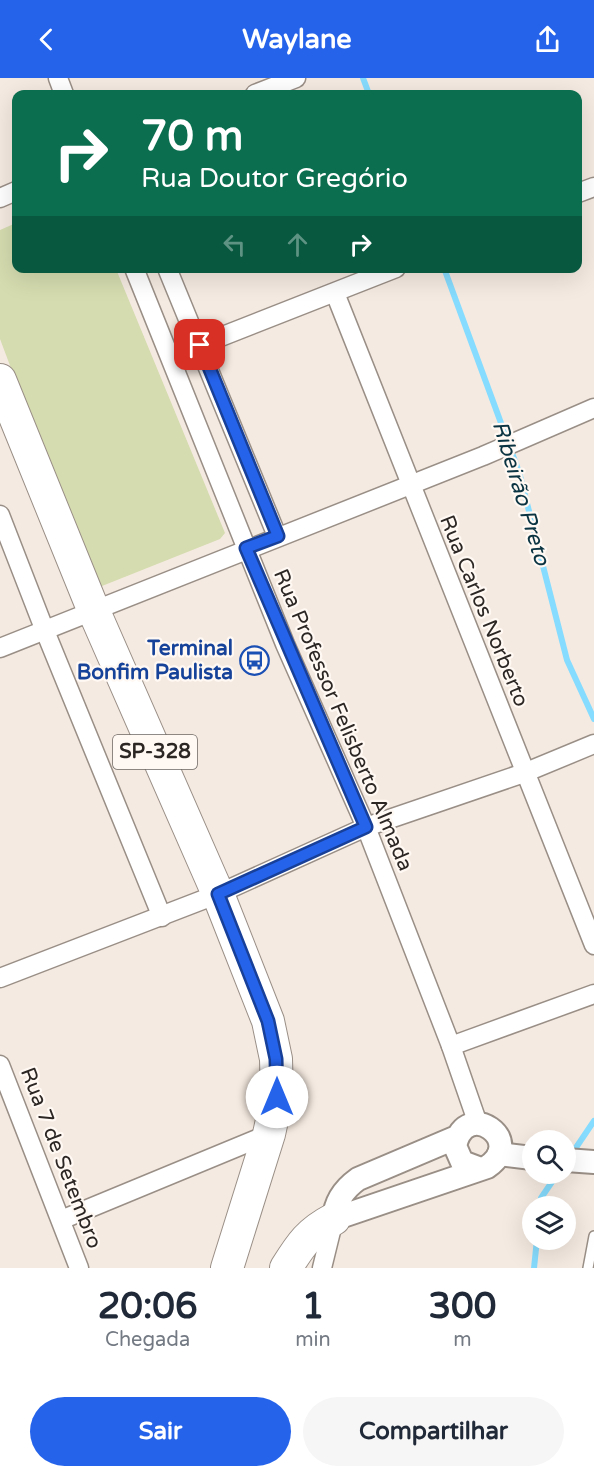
<!DOCTYPE html>
<html lang="pt">
<head>
<meta charset="utf-8">
<style>
	:root { --surface:#fff; --page:#f6f6f7; --text:#1f2937; --muted:#747a83; --accent:#2563eb }
	body { margin:0; font-family:"Varela Round",sans-serif; background:var(--page); color:var(--text); height:100vh; display:flex; flex-direction:column; font-size:22px; white-space:nowrap }
	* { box-sizing:border-box; margin:0 }
	p { font-size:20px; color:var(--muted) }
	.icon { flex:none; width:33px; height:33px; fill:none; stroke:currentColor; stroke-width:2; stroke-linecap:round; stroke-linejoin:round }
	.map { position:relative; height:1190px; overflow:hidden }
	.side { display:flex; flex-direction:column; background:var(--surface); flex:1 }
	.side>* { flex:none }
	.top-card { position:absolute; left:12px; top:12px; width:570px; height:183px; border-radius:12px; box-shadow:0 6px 24px #0002; background:#0b6e4f; color:#fff; overflow:hidden }
	.buttons { position:absolute; left:522px; top:1052px; display:grid; gap:12px }
	.buttons a { display:grid; place-items:center; width:54px; height:54px; border-radius:50%; background:var(--surface); box-shadow:0 6px 24px #0002; font-size:30px }
	.pin { position:absolute; display:grid; place-items:center; width:51px; height:51px; color:#fff; margin:-26px; border-radius:12px; box-shadow:0 3px 9px #0006 }
	.me { position:absolute; width:66px; margin:-33px; rotate:0deg; stroke-linejoin:round; filter:drop-shadow(0 0 4px #0008) }
	.turn { display:flex; align-items:center; gap:21px; height:126px; padding:0 30px; font-size:27px }
	.turn .icon { width:78px; height:78px; stroke-width:2.5 }
	.turn b { display:block; font-size:42px; line-height:51px }
	.lanes { display:flex; align-items:center; height:57px; padding:0 30px; background:#0003; justify-content:center; gap:30px; direction:ltr }
	.lanes .off { opacity:.35 }
	.eta { display:flex; justify-content:space-evenly; align-items:center; height:102px; text-align:center }
	.eta b { font-size:36px; font-weight:800; line-height:42px }
	.cta { display:flex; gap:12px; margin-top:auto; padding:12px 30px }
	.cta a { flex:1; height:69px; border-radius:36px; background:var(--accent); color:#fff; font-size:24px; font-weight:800; line-height:69px; text-align:center }
	.cta a+a { background:var(--page); color:var(--text) }
	header { display:flex; justify-content:space-between; align-items:center; height:78px; padding:0 30px; background:var(--accent); color:#fff; font-size:27px; font-weight:800 }
	.map>svg:first-child { display:block }
	.green { fill:#d5dcaf }
	.lines { fill:none; stroke-linecap:round; stroke-linejoin:round }
	.stream { stroke:#86dcfe; stroke-width:6 }
	.service-casing { stroke:#9a8f87; stroke-width:12 }
	.minor-casing { stroke:#9a8f87; stroke-width:21 }
	.tertiary-casing { stroke:#9a8f87; stroke-width:26 }
	.trunk-casing { stroke:#9a8f87; stroke-width:34 }
	.service { stroke:#fff; stroke-width:9 }
	.minor { stroke:#fff; stroke-width:18 }
	.tertiary { stroke:#fff; stroke-width:22 }
	.trunk { stroke:#fff; stroke-width:32 }
	.route-casing { stroke:#184099; stroke-width:15 }
	.route { stroke:#2563eb; stroke-width:10 }
	.labels { text-anchor:middle; dominant-baseline:central; stroke-width:4.5; stroke-linejoin:round; paint-order:stroke }
	.shield { fill:#fff8f3; stroke:#6b6662; stroke-width:1.5 }
	.shield-label { font-size:20px; font-weight:bold; fill:#2c2724 }
	.street-label { font-size:21px; fill:#2c2724; stroke:#fff8f3 }
	.transit-label { font-size:21px; font-weight:bold; fill:#164399; stroke:#fff8f3; text-anchor:end }
	.water-label { font-size:22px; font-style:italic; fill:#0b3442; stroke:#fff8f3 }
</style>
</head>
<body>
<header><svg class="icon" aria-label="back" viewBox="0 0 24 24"><path d="M15 5l-7 7 7 7"/></svg>Waylane<svg class="icon" aria-label="share" viewBox="0 0 24 24"><path d="M12 15V3M7 8l5-5 5 5M5 13v7h14v-7"/></svg></header>
<div class="map">
<svg width="594" height="1190" viewBox="0 0 594 1190">
	<rect width="100%" height="100%" fill="#f5eae1"/>
	<path class="green" d="M16,145V190L116,191L225,455L220,461L102,508L92,505L0,261V152Z"/>
	<g class="lines">
		<g class="stream">
			<path d="M363,0L369,16"/>
			<path d="M444,190L519,394L567,582L594,641"/>
			<path d="M571,1077L594,1043"/>
			<path d="M540,1128L541,1120L558,1095"/>
			<path d="M534,1190L537,1161"/>
		</g>
		<defs>
			<path id="service" d="M588,1190L594,1158"/>
			<g id="minor">
				<path d="M58,0L64,16"/>
				<path d="M255,16L296,0"/>
				<path d="M578,115L594,109"/>
				<path d="M0,120L16,113"/>
				<path d="M134,190L285,566L366,749L451,968L478,1046"/>
				<path d="M167,190L277,458"/>
				<path d="M335,215L594,867"/>
				<path d="M200,267L396,190"/>
				<path d="M0,437L45,553L162,839"/>
				<path d="M0,570L483,378L594,330"/>
				<path d="M0,900L218,816L366,749L524,695L594,666"/>
				<path d="M451,968L594,916"/>
				<path d="M0,987L79,1190"/>
				<path d="M61,1142L269,1056"/>
				<path d="M322,1190L334,1141"/>
			</g>
			<g id="tertiary">
				<path d="M457,1059L358,1101C344,1111 335,1123 334,1141L487,1089C527,1063 466,1019 455,1068L462,1084L478,1090"/>
				<path d="M499,1076L532,1080"/>
				<path d="M566,1082L594,1084"/>
			</g>
			<g id="trunk">
				<path d="M0,302L93,531L218,816L268,943L276,981L277,1019L269,1056L227,1190"/>
				<path d="M286,1190C301,1166 309,1154 334,1141"/>
			</g>
		</defs>
		<use href="#service" class="service-casing"/>
		<use href="#minor" class="minor-casing"/>
		<use href="#tertiary" class="tertiary-casing"/>
		<use href="#trunk" class="trunk-casing"/>
		<use href="#service" class="service"/>
		<use href="#minor" class="minor"/>
		<use href="#tertiary" class="tertiary"/>
		<use href="#trunk" class="trunk"/>
	</g>
	<g class="lines">
		<defs>
			<path id="route" d="M200,267L278,458L246,470L366,749L218,816L268,943L276,981L277,1019"/>
		</defs>
		<use href="#route" class="route-casing"/>
		<use href="#route" class="route"/>
	</g>
	<defs>
		<symbol id="bus-ring" viewBox="-11 -11 22 22"><circle r="9.5" fill="#fff8f3" stroke="#1a4fb4" stroke-width="1.5"/><path d="M-5-6H5V4H4V6H2V4H-2V6H-4V4H-5ZM-3.5-4V0h7V-4ZM-3.5 1.2v1.5H-2V1.2ZM2 1.2v1.5H3.5V1.2Z" fill="#1a4fb4"/></symbol>
	</defs>
	<g fill-rule="evenodd">
		<use href="#bus-ring" x="238" y="566" width="33" height="33"/>
	</g>
	<g class="labels">
		<rect class="shield" x="113" y="657" width="84" height="34" rx="4.5"/>
		<g class="shield-label">
			<text x="155" y="674">SP-328</text>
		</g>
		<g class="street-label">
			<text transform="translate(484 533) rotate(68)">Rua Carlos Norberto</text>
			<text transform="translate(343 642) rotate(67)">Rua Professor Felisberto Almada</text>
			<text transform="translate(61 1080) rotate(69)">Rua 7 de Setembro</text>
		</g>
		<g class="transit-label">
			<text x="233" y="570">Terminal<tspan x="233" dy="24">Bonfim Paulista</tspan></text>
		</g>
		<g class="water-label">
			<text transform="translate(521 415) rotate(73)">Ribeirão Preto</text>
		</g>
	</g>
</svg>
<div class="buttons">
<a><svg class="icon" aria-label="search" viewBox="0 0 24 24"><circle cx="10" cy="10" r="6"/><path d="M15 15l6 6"/></svg></a>
<a><svg class="icon" aria-label="layers" viewBox="0 0 24 24"><path d="M12 4l9 5-9 5-9-5zM3 14l9 5 9-5"/></svg></a>
</div>
<div class="pin" style="left:200px;top:267px;background:#d93025"><svg class="icon" aria-label="arrive" viewBox="0 0 24 24"><path d="M6 21V4h12l-3 4 3 4H6"/></svg></div>
<svg class="me" style="left:277px;top:1019px" viewBox="-20 -20 40 40"><circle r="19" fill="#fff"/><path d="M0-13L10 11 0 6-10 11z" fill="#2563eb"/></svg>
<div class="top-card">
<div class="turn"><svg class="icon" aria-label="right" viewBox="0 0 24 24"><path d="M7 20v-9h11M14 6l5 5-5 5"/></svg><div><b>70 m</b>Rua Doutor Gregório</div></div>
<div class="lanes"><svg class="icon off" aria-label="left" viewBox="0 0 24 24"><path d="M17 20v-9H6M10 6l-5 5 5 5"/></svg><svg class="icon off" aria-label="ahead" viewBox="0 0 24 24"><path d="M12 20V5M6 11l6-6 6 6"/></svg><svg class="icon" aria-label="right" viewBox="0 0 24 24"><path d="M7 20v-9h11M14 6l5 5-5 5"/></svg></div>
</div>
</div>
<section class="side">
<div class="eta">
<div><b>20:06</b><p>Chegada</p></div>
<div><b>1</b><p>min</p></div>
<div><b>300</b><p>m</p></div>
</div>
<div class="cta"><a>Sair</a><a>Compartilhar</a></div>
</section>
</body>
</html>
